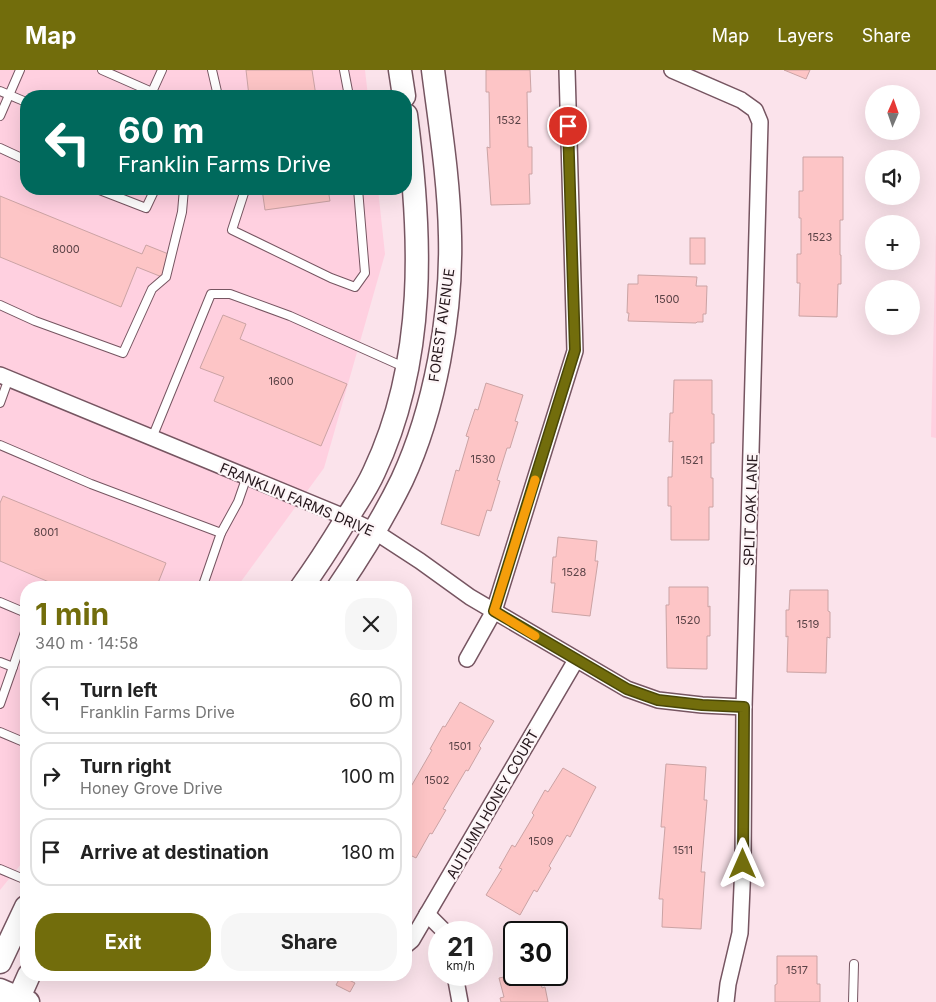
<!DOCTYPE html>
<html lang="en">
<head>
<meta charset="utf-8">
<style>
	:root { --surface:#fff; --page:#f6f6f6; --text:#222; --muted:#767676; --line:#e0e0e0; --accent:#726d0c }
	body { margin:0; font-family:Inter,sans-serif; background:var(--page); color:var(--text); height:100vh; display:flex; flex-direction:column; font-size:19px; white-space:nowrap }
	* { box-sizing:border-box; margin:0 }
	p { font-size:16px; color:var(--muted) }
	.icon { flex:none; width:28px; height:28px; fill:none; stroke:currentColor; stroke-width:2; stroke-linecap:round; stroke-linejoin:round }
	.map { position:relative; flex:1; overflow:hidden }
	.details { position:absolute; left:20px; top:511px; width:392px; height:400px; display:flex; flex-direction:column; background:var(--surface); border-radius:20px; box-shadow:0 5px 20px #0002 }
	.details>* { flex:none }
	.top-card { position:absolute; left:20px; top:20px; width:392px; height:105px; border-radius:20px; box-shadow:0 5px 20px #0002; background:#00695c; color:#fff; overflow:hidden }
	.needle { width:32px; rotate:2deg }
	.buttons { position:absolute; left:865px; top:15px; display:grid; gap:10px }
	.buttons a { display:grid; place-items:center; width:55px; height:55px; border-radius:50%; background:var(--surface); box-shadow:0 5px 20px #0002; font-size:25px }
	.speed { position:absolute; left:428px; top:851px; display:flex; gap:10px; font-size:25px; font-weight:700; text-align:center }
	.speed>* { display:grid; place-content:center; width:65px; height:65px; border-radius:50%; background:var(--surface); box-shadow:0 5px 20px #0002; line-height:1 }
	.speed small { font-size:12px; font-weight:400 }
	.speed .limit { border:2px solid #111; border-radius:8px; background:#fff; color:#111 }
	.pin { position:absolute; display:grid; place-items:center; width:42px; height:42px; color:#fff; margin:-21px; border:2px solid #fff; border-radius:50%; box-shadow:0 1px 5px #0007 }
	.me { position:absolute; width:55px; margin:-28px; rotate:0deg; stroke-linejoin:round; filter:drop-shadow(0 0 4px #0008) }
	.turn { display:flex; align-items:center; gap:18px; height:105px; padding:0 15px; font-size:22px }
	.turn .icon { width:65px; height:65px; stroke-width:2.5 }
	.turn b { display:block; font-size:35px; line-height:42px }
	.round { display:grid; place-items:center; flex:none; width:52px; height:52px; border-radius:20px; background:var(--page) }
	.head { display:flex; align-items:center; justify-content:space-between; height:85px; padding:0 15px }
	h1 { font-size:30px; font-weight:700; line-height:38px; color:var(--accent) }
	.cta { display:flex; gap:10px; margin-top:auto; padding:10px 15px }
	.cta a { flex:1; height:58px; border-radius:20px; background:var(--accent); color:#fff; font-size:20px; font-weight:700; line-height:58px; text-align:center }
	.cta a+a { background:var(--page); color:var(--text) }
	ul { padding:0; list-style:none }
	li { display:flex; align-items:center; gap:15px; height:68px; margin:0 10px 8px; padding:0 5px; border:2px solid var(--line); border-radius:20px }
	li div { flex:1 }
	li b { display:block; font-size:19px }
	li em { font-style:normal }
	header { display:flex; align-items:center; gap:30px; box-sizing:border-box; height:70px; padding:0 25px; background:var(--accent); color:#fff }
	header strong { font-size:24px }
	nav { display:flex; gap:28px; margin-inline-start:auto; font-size:18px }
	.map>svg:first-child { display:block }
	.built { fill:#ffd0e0 }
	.building { fill:#fdc5c6; stroke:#cba3a4 }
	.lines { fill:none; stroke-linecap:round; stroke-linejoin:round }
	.service-casing { stroke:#765561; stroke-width:10 }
	.minor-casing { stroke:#765561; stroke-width:18 }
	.secondary-casing { stroke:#765561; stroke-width:25 }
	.service { stroke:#fff; stroke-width:8 }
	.minor { stroke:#fff; stroke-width:15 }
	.secondary { stroke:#fff; stroke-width:22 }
	.route-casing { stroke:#4a4708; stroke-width:12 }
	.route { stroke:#726d0c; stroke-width:9 }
	.slow { stroke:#f59e0b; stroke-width:9 }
	.labels { text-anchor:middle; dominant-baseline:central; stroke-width:4.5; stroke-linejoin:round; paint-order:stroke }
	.number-label { font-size:11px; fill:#5a4246 }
	.street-label { font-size:14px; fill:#24161b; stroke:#fdf5f7 }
</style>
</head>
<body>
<header>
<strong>Map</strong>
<nav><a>Map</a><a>Layers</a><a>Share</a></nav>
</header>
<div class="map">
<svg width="936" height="932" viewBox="0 0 936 932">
	<rect width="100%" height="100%" fill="#fbe3eb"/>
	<g class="built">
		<path d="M0,0H365L368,26H26V119H378L385,184L324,398L237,517L26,518V788L0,820Z"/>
		<path d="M936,162V368L931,367Z"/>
	</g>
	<g class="building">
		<path d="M246,0H312L316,26H249Z"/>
		<path d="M486,0H530L531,22H527L528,77H532V104H529L530,134L491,135L487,77L490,78L489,22H486Z"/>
		<path d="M784,0H810L806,9Z"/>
		<path d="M803,87H843V150H840V185H841V214H838L837,247L799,246L800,213H797V184H801V148H799V121H803Z"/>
		<path d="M262,119H328L330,131L265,140Z"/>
		<path d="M0,126L142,184L146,175L171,185L162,207L137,197L121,237L0,187Z"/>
		<rect x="690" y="168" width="15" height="26"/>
		<path d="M638,205L697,207L696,216H707L706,244H703V252H697L696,253L628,251L629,243H627L628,214H638Z"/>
		<path d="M223,245L246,254L240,269L347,314L321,376L214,331L224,307L200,298Z"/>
		<path d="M674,310H712V344H714V373H711V408H713V437H709V470H671V436H668V407H672L673,371L669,372L670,343H673Z"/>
		<path d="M486,313L523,325L515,351L518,352L510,378H507L497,410L500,411L491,441L487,440L479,466L441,454L456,400L459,401L469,367L466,366L475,339L478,340Z"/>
		<path d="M3,426L166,493L156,518H63L0,491V433Z"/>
		<path d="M558,467L597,471L595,491H598L590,546L552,542L555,513H551L553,487H556Z"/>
		<path d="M669,517H708V537L710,536V566H707V599L667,598L666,535H669Z"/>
		<path d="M790,520H828V541L830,542V568L827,567L826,603L787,602L788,566L786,567V540H789Z"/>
		<path d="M460,632L494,651L479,676L481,678L468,701L466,700L443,739L446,740L432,764L430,763L416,788L406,783V720L407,719L409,720L432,680L430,679L443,656L445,657Z"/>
		<path d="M666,694L706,697L704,730H707L701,802H705L701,859L662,857L663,829H659L665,757H661Z"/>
		<path d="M563,698L596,717L570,767L567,765L549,796L551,798L537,822L534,820L520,845L486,825L502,799L499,798L512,775L515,777L534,745L532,743L545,720L548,722Z"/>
		<path d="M777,886H817V914H820V932H775V915L777,914Z"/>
		<path d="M514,905H539L542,918L545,917L548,932H501L500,928L504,927L499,908Z"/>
		<path d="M341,906L355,913L350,922L336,915Z"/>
	</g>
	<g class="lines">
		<defs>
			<g id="service">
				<path d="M102,0L152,22L162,0"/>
				<path d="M212,0L218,26"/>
				<path d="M344,0L349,26"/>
				<path d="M0,21L26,32"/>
				<path d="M0,46L20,0"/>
				<path d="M0,78L26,90"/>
				<path d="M97,119L146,138L155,119"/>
				<path d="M243,119L244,123L232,160L331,208L355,217L365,203L358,119"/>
				<path d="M0,235L35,251L123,283L152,219L166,207L182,142L184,119"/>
				<path d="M0,333L9,308"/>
				<path d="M152,368L211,224H230L290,246L404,297"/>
				<path d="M0,375L91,414L221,463L238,432L247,406"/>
				<path d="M202,518L221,463"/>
				<path d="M0,532L26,543"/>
				<path d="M0,592L13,597L0,634"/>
				<path d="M13,597L26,559"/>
				<path d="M0,662L26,673"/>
				<path d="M0,799L26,810"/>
				<path d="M853,932L854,894"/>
			</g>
			<g id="minor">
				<path d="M672,0L741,30L755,40L760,52L744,637L743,794L740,863L728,914L726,932"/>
				<path d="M0,305L347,448L374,461L420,491L470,527L627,619L658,630L702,635L744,637"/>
				<path d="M467,589L494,541L575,281L567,0"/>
				<path d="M427,844L445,862"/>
				<path d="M406,875L412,870L576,590"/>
				<path d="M455,905L460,932"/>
			</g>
			<g id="secondary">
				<path d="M400,0L404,26"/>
				<path d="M301,518C317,496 331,474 345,451C355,435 366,420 374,402C427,290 422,164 406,45"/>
				<path d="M338,518C361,484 384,447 402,410C435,339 452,244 450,166C449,110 440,55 433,0"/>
				<path d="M0,892L26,837"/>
				<path d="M0,920L28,932"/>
				<path d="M17,932L29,905"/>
			</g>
		</defs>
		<use href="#service" class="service-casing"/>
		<use href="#minor" class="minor-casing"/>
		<use href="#secondary" class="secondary-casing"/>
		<use href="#service" class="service"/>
		<use href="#minor" class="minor"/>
		<use href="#secondary" class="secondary"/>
	</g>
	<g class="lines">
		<defs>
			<path id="route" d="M568,56L575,280L494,541L627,619L658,630L702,635L744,637L743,794"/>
		</defs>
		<use href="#route" class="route-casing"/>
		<use href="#route" class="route"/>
		<path class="slow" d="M535,410L494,541L535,566"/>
	</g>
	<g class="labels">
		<g class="number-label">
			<text x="509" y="50">1532</text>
			<text x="820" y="167">1523</text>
			<text x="66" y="179">8000</text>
			<text x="667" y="229">1500</text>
			<text x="281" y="311">1600</text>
			<text x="483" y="389">1530</text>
			<text x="692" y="390">1521</text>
			<text x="46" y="462">8001</text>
			<text x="574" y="502">1528</text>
			<text x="688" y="550">1520</text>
			<text x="808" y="554">1519</text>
			<text x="460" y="676">1501</text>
			<text x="437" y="710">1502</text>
			<text x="541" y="771">1509</text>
			<text x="683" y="780">1511</text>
			<text x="797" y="900">1517</text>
		</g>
		<g class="street-label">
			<text transform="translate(441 255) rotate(-82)">FOREST AVENUE</text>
			<text transform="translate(297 429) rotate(23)">FRANKLIN FARMS DRIVE</text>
			<text transform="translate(750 440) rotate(-88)">SPLIT OAK LANE</text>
			<text transform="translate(492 734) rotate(-60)">AUTUMN HONEY COURT</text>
		</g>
	</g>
</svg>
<div class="buttons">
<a><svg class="needle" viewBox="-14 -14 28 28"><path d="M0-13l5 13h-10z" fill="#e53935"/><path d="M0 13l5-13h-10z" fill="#767676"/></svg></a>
<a><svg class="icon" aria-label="sound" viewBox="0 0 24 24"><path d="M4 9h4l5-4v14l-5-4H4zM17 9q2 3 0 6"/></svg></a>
<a>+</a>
<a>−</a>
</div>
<div class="speed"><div>21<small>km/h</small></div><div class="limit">30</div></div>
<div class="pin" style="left:568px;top:56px;background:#d93025"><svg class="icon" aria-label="arrive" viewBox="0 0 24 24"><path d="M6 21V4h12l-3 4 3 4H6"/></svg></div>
<svg class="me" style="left:743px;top:794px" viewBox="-20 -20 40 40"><path d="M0-17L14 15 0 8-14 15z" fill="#726d0c" stroke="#fff" stroke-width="4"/></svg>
<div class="top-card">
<div class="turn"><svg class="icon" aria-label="left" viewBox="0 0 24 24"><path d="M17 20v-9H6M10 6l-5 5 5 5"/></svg><div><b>60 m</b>Franklin Farms Drive</div></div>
</div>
<section class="details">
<div class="head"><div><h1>1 min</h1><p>340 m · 14:58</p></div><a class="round"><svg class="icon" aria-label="close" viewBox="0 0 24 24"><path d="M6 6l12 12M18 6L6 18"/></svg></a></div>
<ul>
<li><svg class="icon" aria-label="left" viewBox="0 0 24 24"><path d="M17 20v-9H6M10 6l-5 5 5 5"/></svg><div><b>Turn left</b><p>Franklin Farms Drive</p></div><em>60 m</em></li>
<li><svg class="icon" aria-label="right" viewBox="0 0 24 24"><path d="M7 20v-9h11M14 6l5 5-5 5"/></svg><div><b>Turn right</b><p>Honey Grove Drive</p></div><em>100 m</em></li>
<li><svg class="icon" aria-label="arrive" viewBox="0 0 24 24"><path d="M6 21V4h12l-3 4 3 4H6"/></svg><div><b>Arrive at destination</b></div><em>180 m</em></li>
</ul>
<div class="cta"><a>Exit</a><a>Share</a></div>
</section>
</div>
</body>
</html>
